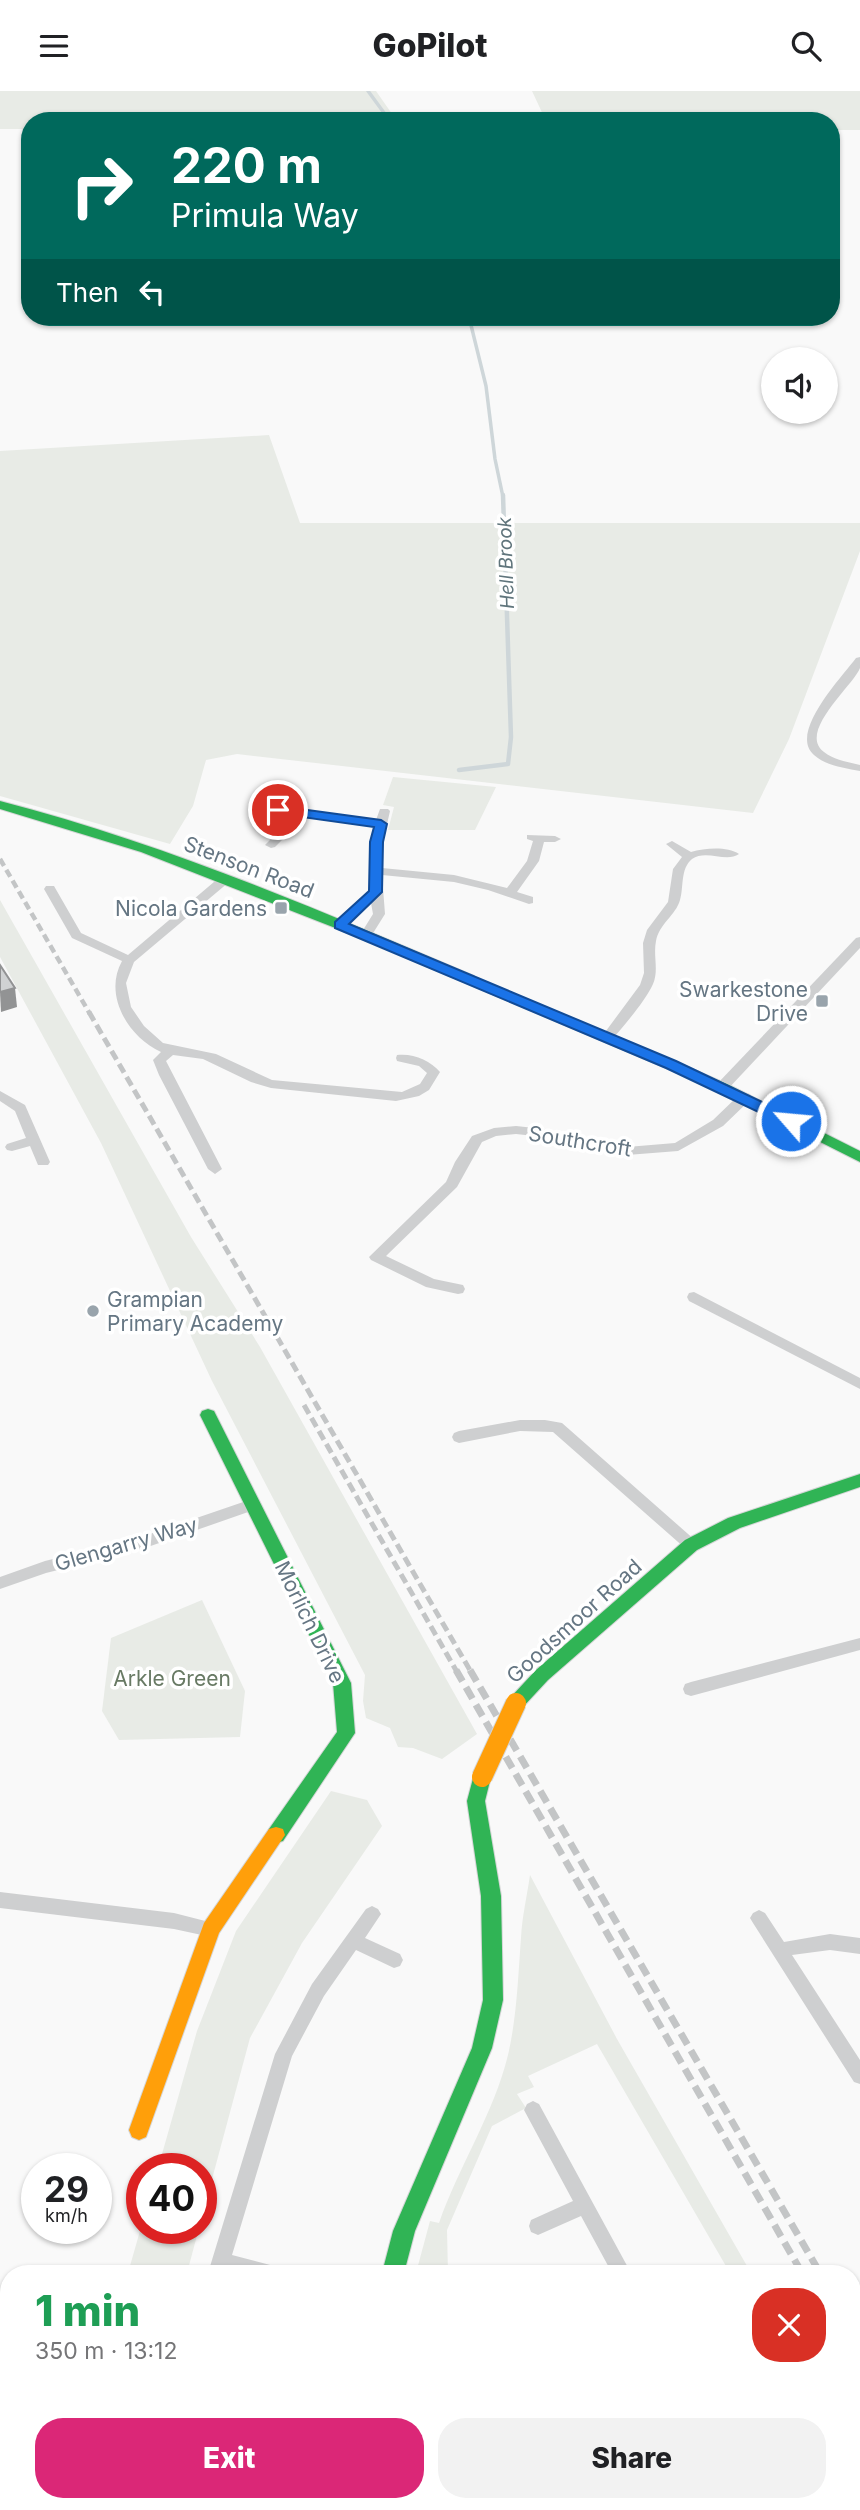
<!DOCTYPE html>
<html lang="en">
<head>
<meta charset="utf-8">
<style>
	:root { --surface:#fff; --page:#f2f2f2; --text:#202124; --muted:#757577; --accent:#db2777 }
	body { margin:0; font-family:Inter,sans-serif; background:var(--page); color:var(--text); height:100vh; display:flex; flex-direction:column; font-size:26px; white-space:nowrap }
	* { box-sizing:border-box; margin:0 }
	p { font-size:23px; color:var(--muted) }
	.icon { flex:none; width:38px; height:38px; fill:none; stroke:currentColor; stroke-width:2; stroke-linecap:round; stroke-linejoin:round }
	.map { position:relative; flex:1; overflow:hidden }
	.drawer { position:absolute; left:0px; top:2174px; width:861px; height:247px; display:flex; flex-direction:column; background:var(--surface); border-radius:28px 28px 0 0; box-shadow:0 2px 5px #0004 }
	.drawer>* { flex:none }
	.top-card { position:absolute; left:21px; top:21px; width:819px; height:214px; border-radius:28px; box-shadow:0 2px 5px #0004; background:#00695c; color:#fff; overflow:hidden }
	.fabs { position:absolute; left:761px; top:256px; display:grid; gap:14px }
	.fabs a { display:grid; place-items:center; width:77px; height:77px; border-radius:50%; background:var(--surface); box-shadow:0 2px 5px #0004; font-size:35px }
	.speed { position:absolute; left:21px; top:2062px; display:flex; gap:14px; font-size:35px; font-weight:700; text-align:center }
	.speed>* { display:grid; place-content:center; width:91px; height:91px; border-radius:50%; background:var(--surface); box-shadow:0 2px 5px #0004; line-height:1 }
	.speed small { font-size:18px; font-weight:400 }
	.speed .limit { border:10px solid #d22; background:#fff; color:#111 }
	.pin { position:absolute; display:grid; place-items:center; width:60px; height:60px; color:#fff; margin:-30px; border:4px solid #fff; border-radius:50%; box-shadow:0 2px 7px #0007 }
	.me { position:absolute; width:77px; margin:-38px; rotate:297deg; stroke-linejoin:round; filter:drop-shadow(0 0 5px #0008) }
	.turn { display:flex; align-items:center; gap:24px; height:147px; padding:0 35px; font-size:32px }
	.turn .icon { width:91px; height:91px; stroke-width:2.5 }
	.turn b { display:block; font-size:49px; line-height:60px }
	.then { display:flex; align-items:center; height:66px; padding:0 35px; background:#0003; gap:14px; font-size:26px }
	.round { display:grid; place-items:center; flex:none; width:74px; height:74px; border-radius:28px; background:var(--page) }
	.head { display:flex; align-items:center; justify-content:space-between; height:119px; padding:0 35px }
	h1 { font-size:42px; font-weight:800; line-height:52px; color:#1e9e55 }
	.cta { display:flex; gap:14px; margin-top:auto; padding:14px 35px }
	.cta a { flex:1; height:80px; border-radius:28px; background:var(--accent); color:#fff; font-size:28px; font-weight:800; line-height:80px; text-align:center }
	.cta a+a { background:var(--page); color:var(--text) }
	header { display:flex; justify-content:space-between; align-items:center; height:91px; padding:0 35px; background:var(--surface); font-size:32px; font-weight:800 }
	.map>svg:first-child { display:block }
	.green { fill:#e8ebe6 }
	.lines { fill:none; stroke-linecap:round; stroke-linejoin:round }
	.stream-far1 { stroke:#ced6d9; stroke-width:3.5 }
	.stream { stroke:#ced6d9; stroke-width:4.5 }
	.fast-casing { stroke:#d5d6d7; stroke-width:2 }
	.slow-casing { stroke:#d5d6d7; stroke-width:2 }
	.jam-casing { stroke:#d5d6d7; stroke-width:2 }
	.street { fill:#cecfd0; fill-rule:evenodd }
	.fast { fill:#30b455; fill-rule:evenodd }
	.slow { fill:#ff9f0a; fill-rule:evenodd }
	.jam { fill:#e5322d; fill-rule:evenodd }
	.rail-far2 { stroke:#c3c5c6; stroke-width:4.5; stroke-dasharray:8 4.5; stroke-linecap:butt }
	.rail-far1 { stroke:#c3c5c6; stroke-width:5; stroke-dasharray:10 5; stroke-linecap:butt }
	.rail { stroke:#c3c5c6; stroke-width:7; stroke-dasharray:13 7; stroke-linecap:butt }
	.slow-bridge-casing { stroke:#d5d6d7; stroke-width:22; stroke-linecap:butt }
	.slow-bridge { stroke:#ff9f0a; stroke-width:20 }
	.shaded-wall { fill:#929394 }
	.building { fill:#d0d2d3; stroke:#929394; stroke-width:2 }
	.route { fill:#1a73e8; stroke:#114b97; stroke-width:2 }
	.poi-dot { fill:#99a4ac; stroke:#fff; stroke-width:2.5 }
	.labels { text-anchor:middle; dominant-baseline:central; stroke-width:7; stroke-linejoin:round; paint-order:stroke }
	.far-water-label { font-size:19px; font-style:italic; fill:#60757c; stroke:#fff }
	.street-label { font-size:21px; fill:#657683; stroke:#fff }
	.poi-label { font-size:21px; fill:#657683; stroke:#fff; text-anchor:end }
	.park-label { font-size:21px; fill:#687a64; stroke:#fff }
</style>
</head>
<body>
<header><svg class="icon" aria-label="menu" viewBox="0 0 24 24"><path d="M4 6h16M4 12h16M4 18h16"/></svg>GoPilot<svg class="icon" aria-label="search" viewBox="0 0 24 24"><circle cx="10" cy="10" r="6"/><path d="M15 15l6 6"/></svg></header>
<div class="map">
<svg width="860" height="2419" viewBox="0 0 860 2419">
	<rect width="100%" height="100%" fill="#f9f9f9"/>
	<g class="green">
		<path d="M0,0H376L397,30H30V38H0Z"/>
		<path d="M532,0H860V39H831V30H546Z"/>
		<path d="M269,344L300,432H860V460L789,648L753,722L237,663L206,669L193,715L170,753L0,705V360Z"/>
		<path d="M393,686L496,696L475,739H388L394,716L383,714Z"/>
		<path d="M0,809L191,1146L260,1256L477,1643L442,1668L413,1657L398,1656L390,1637L366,1627L363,1610L365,1584L212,1290L101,1052L0,866Z"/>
		<path d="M202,1509L245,1600L240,1646L119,1649L102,1620L111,1547Z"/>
		<path d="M331,1700L367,1709L382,1735L302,1852L250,1947L201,2129V2077H158L197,1940L236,1840Z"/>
		<path d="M530,1784L617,1948L751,2182H730L597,1953L528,1985L534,1996L517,2003L526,2017L492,2035L447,2139L448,2182H416L430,2130L439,2132C459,2075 494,2022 508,1964C517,1925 518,1886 521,1847C522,1826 527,1805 530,1784Z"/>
		<path d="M142,2133V2137H199L187,2182H128Z"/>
		<path d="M9,2270V2325L1,2335L0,2283Z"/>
	</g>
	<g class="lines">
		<g class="stream-far1">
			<path d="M368,0L390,30"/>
			<path d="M469,226L486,295L495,368L503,406"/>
		</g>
		<path class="stream" d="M459,679L508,673L511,646L503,404"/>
		<defs>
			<g id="fast">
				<path d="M0,710C163,752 320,819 474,885L476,888L469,892L464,891L361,847L141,761L0,718Z"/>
				<path d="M669,968L727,993L860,1060V1071L717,999L664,976L662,973L664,970Z"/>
				<path d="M208,1318L214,1320L216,1324L351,1592L355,1642L283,1750L276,1752L269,1750L267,1744L269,1738L337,1641L333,1592L200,1324L202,1320Z"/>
				<path d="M860,1383V1396L740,1437L697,1459L548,1589L522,1617L516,1619L510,1617L507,1612L510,1607L536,1579L685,1449L728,1427Z"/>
				<path d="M482,1678L489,1680L491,1686L485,1710L501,1805L503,1909L492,1957L415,2140L404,2182H382L393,2140L472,1957L483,1909L481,1805L467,1710L475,1680Z"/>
			</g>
			<path id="slow" d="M276,1736L283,1738L285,1744L219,1842L146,2046L139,2049L132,2046L129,2039L204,1832L269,1738Z"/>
			<g id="jam">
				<path d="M469,884L674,970L676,973L674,976H664L464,891L462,888L464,885Z"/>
				<path d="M322,2412H344L342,2419H320Z"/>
			</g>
		</defs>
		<use href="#fast" class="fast-casing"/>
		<use href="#slow" class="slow-casing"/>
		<use href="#jam" class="jam-casing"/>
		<g class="street">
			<path d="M860,566C860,567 860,576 860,577C853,595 797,641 824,661C834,669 848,671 860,674V680C845,677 826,675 814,664C788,642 842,586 856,567Z"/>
			<path d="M278,716L376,729L380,718H388L390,720L383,751L382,777L454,784L507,797L527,770L533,750L527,748V744L555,745L561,748L555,751H544L539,770L517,801L533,806V812L529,813L488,799L454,791L382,784L385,823L370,847L366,848L360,844L373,823L371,812L344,837L340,838L334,834L370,800L371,751L375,736L300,725L295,736L275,756L271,757L265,754L286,733L289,724L274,721L272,719Z"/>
			<path d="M672,750L691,761C705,757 727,755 739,763C726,772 706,758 692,768C680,778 684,796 680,809C676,824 659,833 656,850C653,865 659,879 653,893C645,911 624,934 611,950H603L601,947L603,944L640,894L644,882L643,852L647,839L668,811L673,778L682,766L666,753Z"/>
			<path d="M225,784L231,788L229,791L134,871L126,892L131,916L144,935L163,952L216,963L272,989L402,1001L420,993L427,982L419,975L397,970L396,967L397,964C413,962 430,969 440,981L429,999L419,1005L396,1010L271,997L251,991L203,968L173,964L166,970L222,1078L215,1083L208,1078L159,984L153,969L161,961C128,946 103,904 122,870L72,847L44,798L46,795H54L81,842L128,864L221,785Z"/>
			<path d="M860,846V857L727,999H717L716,996L717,993L856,847Z"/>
			<path d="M0,1000L25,1014L50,1071L48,1074H38L30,1055L12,1060L7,1059L5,1056L7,1053L26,1047L15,1020L0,1010Z"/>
			<path d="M745,1002L750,1003L751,1006L750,1009L723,1035L678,1060L627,1064L544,1046L516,1043L496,1045L482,1051L457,1096L386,1165L434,1188L463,1194L465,1198L463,1202L458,1203L426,1196L371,1169L369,1166L446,1091L455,1071L472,1045L494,1037L516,1035L544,1038L627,1056L675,1052L713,1029L740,1003Z"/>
			<path d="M694,1201L860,1287V1298L689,1210L687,1206L689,1202Z"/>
			<path d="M520,1329H545L562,1332L696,1450L699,1454L696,1458L691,1460L686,1458L553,1341L520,1340L459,1352L454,1350L452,1346L454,1342L459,1340Z"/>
			<path d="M252,1408L257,1410L260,1414L257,1418L142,1458L46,1482L0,1498V1486L45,1470L141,1446Z"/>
			<path d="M860,1547V1559L691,1605L685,1603L683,1598L685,1593L691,1591Z"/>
			<path d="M0,1801L174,1822L217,1833L220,1838L217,1843L211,1846L174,1838L0,1817Z"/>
			<path d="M372,1815L378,1818L381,1823L365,1847L400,1863L403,1869L400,1875L394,1877L356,1859L324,1905L292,1965L232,2164L274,2175L276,2182H208L275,1963L312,1893L366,1818Z"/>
			<path d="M759,1819L765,1822L784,1851L830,1843L860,1847V1863L830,1859L792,1864L860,1969V1993L854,1991L753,1832L750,1827L753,1822Z"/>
			<path d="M533,2010L539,2013L631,2182H612L581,2125L538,2144L531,2141L529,2135L531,2129L573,2110L524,2019L527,2013Z"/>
			<path d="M135,2412H155L153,2419H133Z"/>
			<path d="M409,2412H429L427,2419H407Z"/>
			<path d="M472,2412H517L521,2419H475Z"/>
			<path d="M597,2412H628L625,2419H593Z"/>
			<path d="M740,2412H761L764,2419H743Z"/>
		</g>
		<use href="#fast" class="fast"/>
		<use href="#slow" class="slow"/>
		<use href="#jam" class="jam"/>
		<path class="rail-far2" d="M0,768L90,923"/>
		<g class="rail-far1">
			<path d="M89,921L471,1581"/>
			<path d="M304,1314L457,1581"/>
		</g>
		<g class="rail">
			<path d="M456,1579L802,2182"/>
			<path d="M470,1579L820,2182"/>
			<path d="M852,2237L860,2251"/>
			<path d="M852,2269L860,2283"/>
		</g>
		<defs>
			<path id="slow-bridge" d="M482,1686L516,1612"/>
		</defs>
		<use href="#slow-bridge" class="slow-bridge-casing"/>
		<use href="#slow-bridge" class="slow-bridge"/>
	</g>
	<path class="shaded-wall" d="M15,897L17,916L1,921L0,901Z"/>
	<path class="building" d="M0,874L15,897L0,901Z"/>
	<path class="route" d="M278,715L381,729L387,733L383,751L382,801L349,833L676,970L796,1027L798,1030L791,1035L786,1034L666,977L335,837V831L369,800L370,751L374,736L273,722V716Z"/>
	<g class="poi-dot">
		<rect x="274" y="810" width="14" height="14" rx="3.5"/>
		<rect x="815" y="903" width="14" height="14" rx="3.5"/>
		<circle cx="93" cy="1220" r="7"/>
	</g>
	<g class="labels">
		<g class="far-water-label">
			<text transform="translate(506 472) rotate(-92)">Hell Brook</text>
		</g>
		<g class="street-label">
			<text transform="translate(249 776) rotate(21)">Stenson Road</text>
			<text transform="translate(580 1050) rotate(9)">Southcroft</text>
			<text transform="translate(126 1453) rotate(-16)">Glengarry Way</text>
			<text transform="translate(574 1530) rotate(-42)">Goodsmoor Road</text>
			<text transform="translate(310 1531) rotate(64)">Morlich Drive</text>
		</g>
		<g class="poi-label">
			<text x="267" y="817">Nicola Gardens</text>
			<text x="808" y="898">Swarkestone<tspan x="808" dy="24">Drive</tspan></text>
			<text x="107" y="1208" text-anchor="start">Grampian<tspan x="107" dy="24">Primary Academy</tspan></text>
		</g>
		<g class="park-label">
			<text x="172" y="1587">Arkle Green</text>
		</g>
	</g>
</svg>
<div class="fabs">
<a><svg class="icon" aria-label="sound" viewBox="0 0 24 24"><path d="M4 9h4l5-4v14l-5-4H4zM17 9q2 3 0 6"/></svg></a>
</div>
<div class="speed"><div>29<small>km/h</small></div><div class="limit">40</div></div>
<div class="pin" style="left:278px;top:719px;background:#d93025"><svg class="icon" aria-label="arrive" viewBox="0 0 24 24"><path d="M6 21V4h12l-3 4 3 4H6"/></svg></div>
<svg class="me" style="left:791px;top:1030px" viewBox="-20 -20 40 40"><circle r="17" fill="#1a73e8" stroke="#fff" stroke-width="3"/><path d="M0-11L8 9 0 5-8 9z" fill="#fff"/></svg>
<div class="top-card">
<div class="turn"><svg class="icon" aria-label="right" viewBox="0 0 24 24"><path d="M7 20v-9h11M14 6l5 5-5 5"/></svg><div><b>220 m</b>Primula Way</div></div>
<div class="then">Then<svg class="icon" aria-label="left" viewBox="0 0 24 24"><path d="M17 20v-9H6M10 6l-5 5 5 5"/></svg></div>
</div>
<section class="drawer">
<div class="head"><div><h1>1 min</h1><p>350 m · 13:12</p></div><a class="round" style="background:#d93025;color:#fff"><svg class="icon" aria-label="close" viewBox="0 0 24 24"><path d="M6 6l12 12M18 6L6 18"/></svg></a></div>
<div class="cta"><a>Exit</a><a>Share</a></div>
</section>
</div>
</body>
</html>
